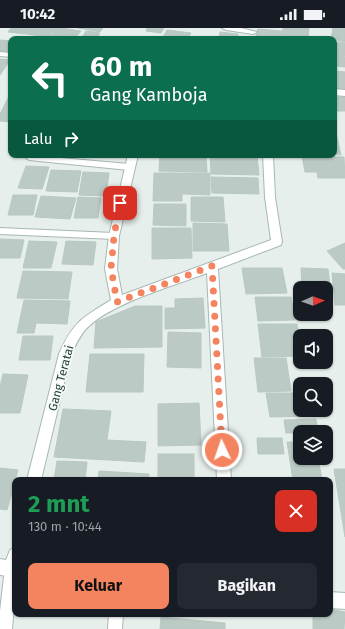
<!DOCTYPE html>
<html lang="id">
<head>
<meta charset="utf-8">
<style>
	:root { --surface:#171b24; --page:#242831; --text:#f1f3f6; --muted:#9ea1a6; --accent:#f4845f }
	body { margin:0; font-family:"Fira Sans",sans-serif; background:var(--page); color:var(--text); height:100vh; display:flex; flex-direction:column; font-size:15px; white-space:nowrap }
	* { box-sizing:border-box; margin:0 }
	p { font-size:13px; color:var(--muted) }
	.icon { flex:none; width:22px; height:22px; fill:none; stroke:currentColor; stroke-width:2; stroke-linecap:round; stroke-linejoin:round }
	.map { position:relative; flex:1; overflow:hidden }
	.drawer { position:absolute; left:12px; top:449px; width:321px; height:140px; display:flex; flex-direction:column; background:var(--surface); border-radius:8px; box-shadow:0 1px 3px #0004 }
	.drawer>* { flex:none }
	.guide { position:absolute; left:8px; top:8px; width:329px; height:122px; border-radius:8px; box-shadow:0 1px 3px #0004; background:#0b6e4f; color:#fff; overflow:hidden }
	.needle { width:26px; rotate:88deg }
	.buttons { position:absolute; left:293px; top:253px; display:grid; gap:8px }
	.buttons a { display:grid; place-items:center; width:40px; height:40px; border-radius:8px; background:var(--surface); box-shadow:0 1px 3px #0004; font-size:20px }
	.pin { position:absolute; display:grid; place-items:center; width:34px; height:34px; color:#fff; margin:-17px; border-radius:8px; box-shadow:0 2px 6px #0006 }
	.me { position:absolute; width:44px; margin:-22px; rotate:357deg; stroke-linejoin:round; filter:drop-shadow(0 0 3px #0008) }
	.turn { display:flex; align-items:center; gap:14px; height:84px; padding:0 16px; font-size:18px }
	.turn .icon { width:52px; height:52px; stroke-width:2.5 }
	.turn b { display:block; font-size:28px; line-height:34px }
	.then { display:flex; align-items:center; height:38px; padding:0 16px; background:#0003; gap:8px; font-size:15px }
	.round { display:grid; place-items:center; flex:none; width:42px; height:42px; border-radius:8px; background:var(--page) }
	.headline { display:flex; align-items:center; justify-content:space-between; height:68px; padding:0 16px }
	h1 { font-size:24px; font-weight:700; line-height:30px; color:#1e9e55 }
	.cta { display:flex; gap:8px; margin-top:auto; padding:8px 16px }
	.cta a { flex:1; height:46px; border-radius:8px; background:var(--accent); color:#111; font-size:16px; font-weight:700; line-height:46px; text-align:center }
	.cta a+a { background:var(--page); color:var(--text) }
	.status { display:flex; justify-content:space-between; align-items:center; height:28px; padding:0 20px; background:var(--surface); direction:ltr }
	.status svg { height:11px; fill:currentColor }
	.map>svg:first-child { display:block }
	.building { fill:#bbcac4; stroke:#b8c9c2 }
	.lines { fill:none; stroke-linecap:round; stroke-linejoin:round }
	.lane-casing { stroke:#a8b8b2; stroke-width:2 }
	.street-casing { stroke:#a8b8b2; stroke-width:2 }
	.lane { fill:#fff; fill-rule:evenodd }
	.street { fill:#fff; fill-rule:evenodd }
	.route { stroke:#f4845f; stroke-width:7; stroke-dasharray:0 12.6 }
	.labels { text-anchor:middle; dominant-baseline:central; stroke-width:3.5; stroke-linejoin:round; paint-order:stroke }
	.street-label { font-size:12px; fill:#24423a; stroke:#f7fbf9 }
</style>
</head>
<body>
<div class="status"><b>10:42</b><svg viewBox="0 0 49 12"><path d="M0 12V9h3v3zM5 12V6h3v6zM10 12V3h3v9zM15 12V0h3v12zM26 1h20v11H26zM47 4h2v5h-2z"/></svg></div>
<div class="map">
<svg width="345" height="601" viewBox="0 0 345 601">
	<rect width="100%" height="100%" fill="#e6efeb"/>
	<g class="building">
		<path d="M11,0H30L26,6L8,4Z"/>
		<path d="M31,0H55L48,9L27,6Z"/>
		<path d="M56,0H61L81,3L76,9L52,5Z"/>
		<path d="M78,0H103L100,4Z"/>
		<path d="M147,0H164L161,5L146,3Z"/>
		<path d="M283,0H309L308,11L282,9Z"/>
		<path d="M333,0H345V14L331,11Z"/>
		<path d="M258,1L282,3L280,11H255Z"/>
		<path d="M167,2L191,5L187,11L163,9Z"/>
		<path d="M86,3L100,5L96,11H81Z"/>
		<path d="M220,4L238,6V11H219Z"/>
		<path d="M51,6L72,9L71,11H48Z"/>
		<path d="M0,12L11,13V24L0,23Z"/>
		<path d="M334,14L345,15V28L334,27Z"/>
		<path d="M334,28L345,29V39L336,38L335,45L334,44Z"/>
		<path d="M0,31L10,32L0,47Z"/>
		<path d="M337,43L345,44V64L336,63Z"/>
		<path d="M11,64V94L0,93V86Z"/>
		<rect x="334" y="69" width="11" height="14"/>
		<path d="M334,105H336L341,127L334,126Z"/>
		<path d="M160,127H206L207,144L159,143Z"/>
		<path d="M210,127L257,128L259,147L211,146Z"/>
		<path d="M302,128L344,129L345,150H318L317,144H305Z"/>
		<path d="M26,138L49,139L42,161L18,160Z"/>
		<path d="M51,142L81,143L77,164L46,163Z"/>
		<path d="M83,144L109,145L106,168L79,167Z"/>
		<path d="M154,145H210V167L182,166V173H153Z"/>
		<path d="M211,149L258,150L259,166L212,165Z"/>
		<path d="M13,167H37L33,187H8Z"/>
		<path d="M41,168L76,170L70,191L35,189Z"/>
		<path d="M78,169L101,170L98,190H74Z"/>
		<path d="M191,169H223L225,194L191,193Z"/>
		<path d="M154,176H186V198L153,197Z"/>
		<path d="M193,195L227,196L229,223H193Z"/>
		<path d="M152,200H191L192,230L152,231Z"/>
		<path d="M0,211L24,212L20,230H0Z"/>
		<path d="M29,213L57,214L51,240H23Z"/>
		<path d="M66,213L96,214L93,237L62,236Z"/>
		<path d="M345,215V241H343L327,223Z"/>
		<path d="M242,240H282L287,265L246,266Z"/>
		<path d="M301,240L328,241L332,275H326V260H302Z"/>
		<path d="M23,243L72,244L68,271L17,270Z"/>
		<path d="M332,245L345,246V277H335Z"/>
		<path d="M255,269H291L295,292L258,293Z"/>
		<path d="M203,270L205,300L165,301V280H175V271Z"/>
		<path d="M24,272L70,273L67,296L36,295L34,305H17Z"/>
		<path d="M135,278H162V319L94,320L96,294Z"/>
		<path d="M258,296H297L300,328L262,329Z"/>
		<path d="M168,304L201,305V340L167,339Z"/>
		<path d="M23,308H53L50,332H19Z"/>
		<path d="M90,326H144L143,364H86Z"/>
		<path d="M254,330H286L291,363L258,364Z"/>
		<path d="M3,346L28,347L20,385H0V359Z"/>
		<path d="M266,365H300V382H315L316,388L270,389Z"/>
		<path d="M199,375L201,417L158,418V376Z"/>
		<path d="M63,381L111,383L107,412L146,414L144,434L54,429Z"/>
		<path d="M316,391L318,404L286,405L284,392Z"/>
		<path d="M257,410H282L284,426H258Z"/>
		<path d="M287,414H300V430H318L322,451L293,452Z"/>
		<rect x="158" y="426" width="36" height="26"/>
		<path d="M57,433L87,434L85,452H54Z"/>
		<path d="M0,440L18,442L7,482L0,481Z"/>
		<path d="M334,441H345V509Z"/>
		<path d="M99,443L149,446V452H98Z"/>
		<path d="M330,581L345,584L344,601H313V586H330Z"/>
		<path d="M161,589L225,595V601H160Z"/>
	</g>
	<g class="lines">
		<defs>
			<g id="lane">
				<path d="M26,127L129,136L133,139L129,142L29,132L25,129Z"/>
				<path d="M0,200L114,205L118,208L114,211L0,206Z"/>
				<path d="M11,534L15,535V567L12,601H0V583L5,540L6,535Z"/>
				<path d="M109,586H123L122,601H108Z"/>
			</g>
			<g id="street">
				<path d="M222,0H241L257,4L253,6L226,2Z"/>
				<path d="M0,24L11,25V29L0,28Z"/>
				<path d="M334,61L345,62V68L334,67Z"/>
				<path d="M128,127H138L119,208L117,241L122,267L271,212L265,169L263,127H273L275,169L282,214L281,217L218,241L231,452H217L207,245C173,258 115,274 89,298C81,305 76,316 71,326L41,452H27L59,326C73,294 82,290 111,272L105,241L109,208Z"/>
				<path d="M15,519V549L0,547V531L6,532L10,522Z"/>
				<path d="M330,564L345,565V581L330,580Z"/>
			</g>
		</defs>
		<use href="#lane" class="lane-casing"/>
		<use href="#street" class="street-casing"/>
		<use href="#lane" class="lane"/>
		<use href="#street" class="street"/>
	</g>
	<g class="lines">
		<path class="route" d="M120,175L114,208L111,240L117,274L212,238L222,422"/>
	</g>
	<g class="labels">
		<g class="street-label">
			<text transform="translate(61 350) rotate(-75)">Gang Teratai</text>
		</g>
	</g>
</svg>
<div class="buttons">
<a><svg class="needle" viewBox="-14 -14 28 28"><path d="M0-13l5 13h-10z" fill="#e53935"/><path d="M0 13l5-13h-10z" fill="#9ea1a6"/></svg></a>
<a><svg class="icon" aria-label="sound" viewBox="0 0 24 24"><path d="M4 9h4l5-4v14l-5-4H4zM17 9q2 3 0 6"/></svg></a>
<a><svg class="icon" aria-label="search" viewBox="0 0 24 24"><circle cx="10" cy="10" r="6"/><path d="M15 15l6 6"/></svg></a>
<a><svg class="icon" aria-label="layers" viewBox="0 0 24 24"><path d="M12 4l9 5-9 5-9-5zM3 14l9 5 9-5"/></svg></a>
</div>
<div class="pin" style="left:120px;top:175px;background:#d93025"><svg class="icon" aria-label="arrive" viewBox="0 0 24 24"><path d="M6 21V4h12l-3 4 3 4H6"/></svg></div>
<svg class="me" style="left:222px;top:422px" viewBox="-20 -20 40 40"><circle r="17" fill="#f4845f" stroke="#fff" stroke-width="3"/><path d="M0-11L8 9 0 5-8 9z" fill="#fff"/></svg>
<div class="guide">
<div class="turn"><svg class="icon" aria-label="left" viewBox="0 0 24 24"><path d="M17 20v-9H6M10 6l-5 5 5 5"/></svg><div><b>60 m</b>Gang Kamboja</div></div>
<div class="then">Lalu<svg class="icon" aria-label="right" viewBox="0 0 24 24"><path d="M7 20v-9h11M14 6l5 5-5 5"/></svg></div>
</div>
<section class="drawer">
<div class="headline"><div><h1>2 mnt</h1><p>130 m · 10:44</p></div><a class="round" style="background:#d93025;color:#fff"><svg class="icon" aria-label="close" viewBox="0 0 24 24"><path d="M6 6l12 12M18 6L6 18"/></svg></a></div>
<div class="cta"><a>Keluar</a><a>Bagikan</a></div>
</section>
</div>
</body>
</html>
